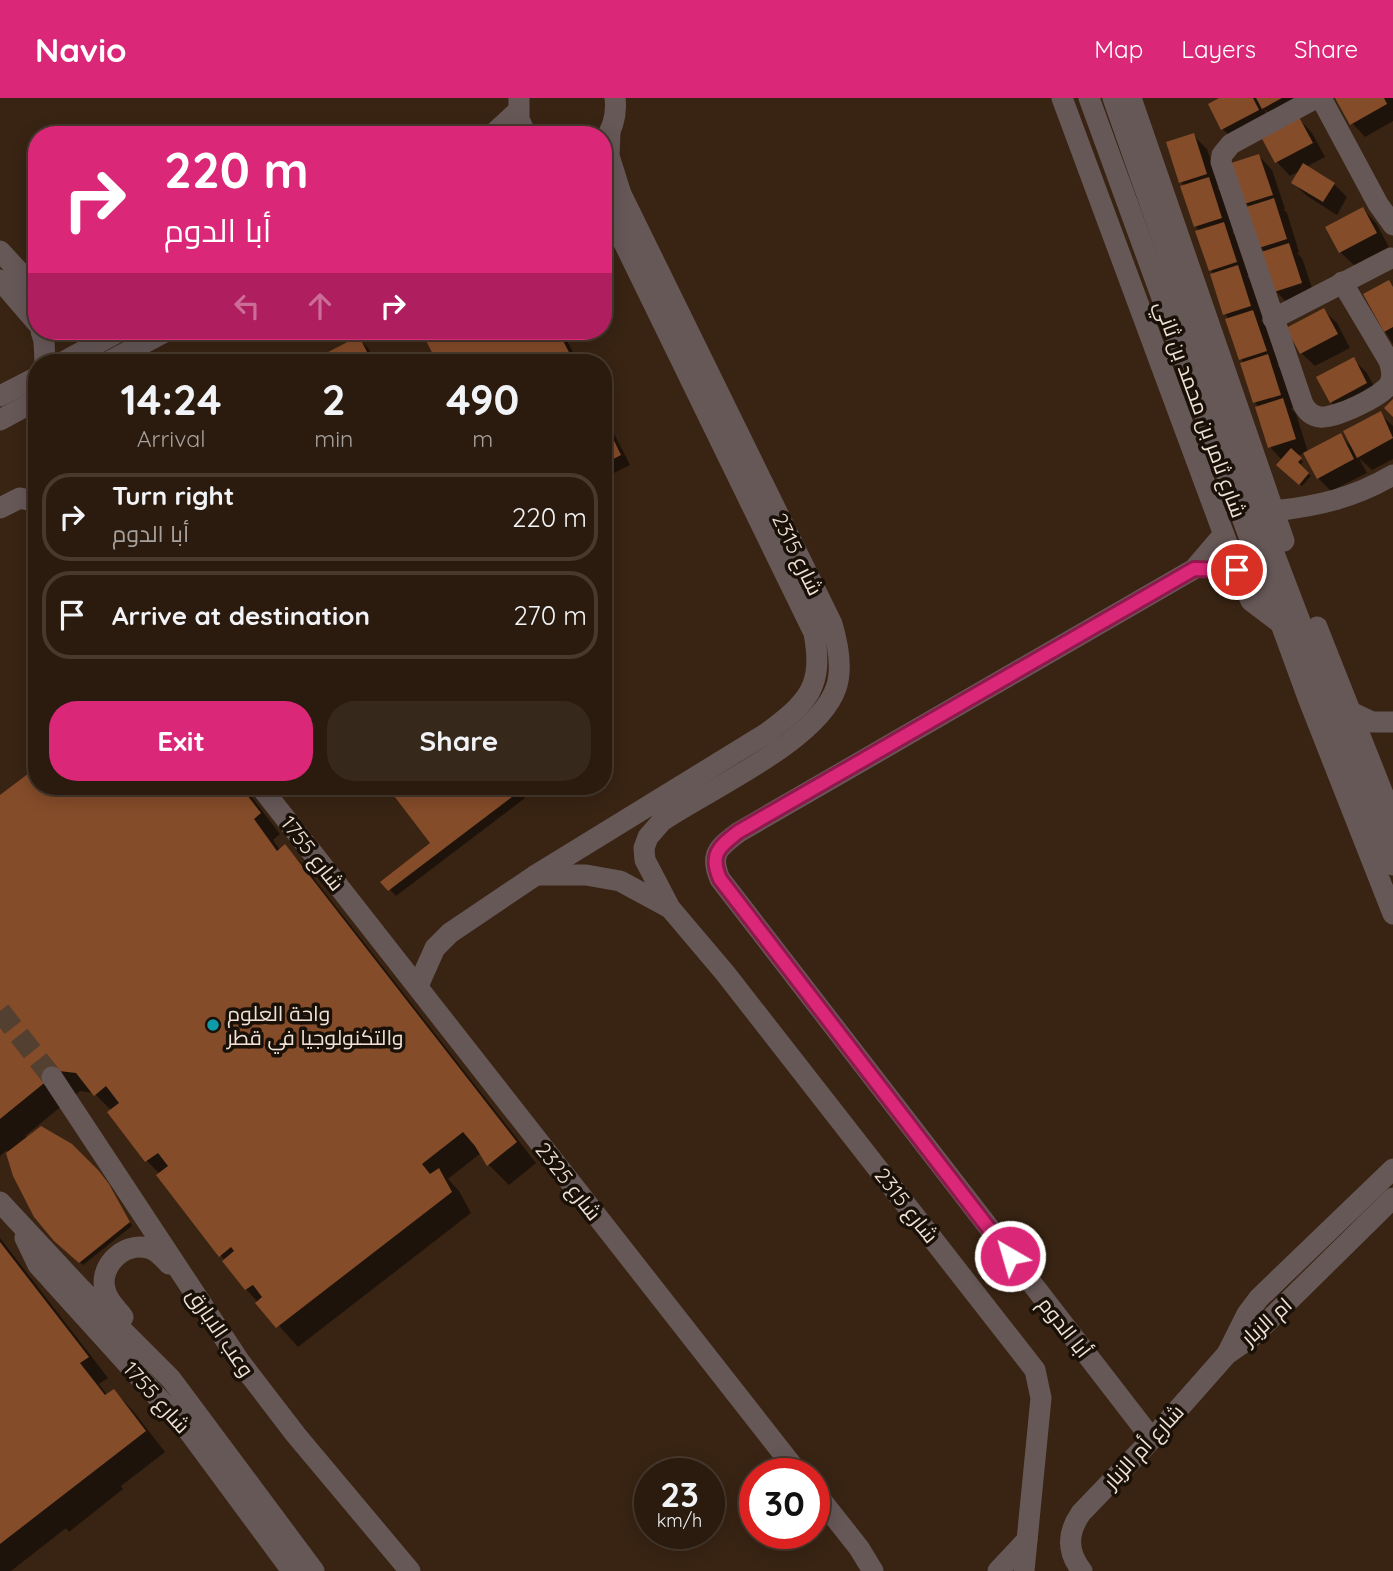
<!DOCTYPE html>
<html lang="en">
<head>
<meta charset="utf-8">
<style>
	:root { --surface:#2b1b0e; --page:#37281c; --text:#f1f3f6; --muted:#a6a19e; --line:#47392e; --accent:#db2777 }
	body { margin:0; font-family:Quicksand,Cairo,sans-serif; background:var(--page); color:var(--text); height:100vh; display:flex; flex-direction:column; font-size:26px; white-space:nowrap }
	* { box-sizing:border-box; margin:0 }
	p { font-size:23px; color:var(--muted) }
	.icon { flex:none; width:38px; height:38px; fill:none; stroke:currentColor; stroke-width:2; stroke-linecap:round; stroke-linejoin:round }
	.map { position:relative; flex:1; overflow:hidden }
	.panel { position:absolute; left:28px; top:256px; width:584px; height:441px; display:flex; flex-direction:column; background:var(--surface); border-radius:28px; box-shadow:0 4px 18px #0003,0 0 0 2px var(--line) }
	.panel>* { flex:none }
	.guide { position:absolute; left:28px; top:28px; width:584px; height:214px; border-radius:28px; box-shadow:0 4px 18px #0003,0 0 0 2px var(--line); background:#db2777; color:#fff; overflow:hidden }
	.speed { position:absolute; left:634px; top:1360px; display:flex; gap:14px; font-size:35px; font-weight:700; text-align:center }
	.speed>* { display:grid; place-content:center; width:91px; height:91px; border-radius:50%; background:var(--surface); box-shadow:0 4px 18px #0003,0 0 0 2px var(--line); line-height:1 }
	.speed small { font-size:18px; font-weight:400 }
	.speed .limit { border:10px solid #d22; background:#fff; color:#111 }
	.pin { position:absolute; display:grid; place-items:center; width:60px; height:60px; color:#fff; margin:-30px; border:4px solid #fff; border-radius:50%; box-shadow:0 2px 7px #0007 }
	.me { position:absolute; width:77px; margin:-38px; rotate:322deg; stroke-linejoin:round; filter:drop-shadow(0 0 5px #0008) }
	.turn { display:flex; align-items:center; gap:24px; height:147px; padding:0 21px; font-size:32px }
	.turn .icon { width:91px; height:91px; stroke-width:2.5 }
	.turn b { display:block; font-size:49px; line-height:60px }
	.lanes { display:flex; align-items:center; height:66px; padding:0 21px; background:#0003; justify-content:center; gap:35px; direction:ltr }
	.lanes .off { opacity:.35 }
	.eta { display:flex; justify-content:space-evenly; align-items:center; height:119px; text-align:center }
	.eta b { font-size:42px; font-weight:800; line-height:49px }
	.button { display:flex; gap:14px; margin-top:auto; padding:14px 21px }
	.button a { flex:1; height:80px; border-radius:28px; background:var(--accent); color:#fff; font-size:28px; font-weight:800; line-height:80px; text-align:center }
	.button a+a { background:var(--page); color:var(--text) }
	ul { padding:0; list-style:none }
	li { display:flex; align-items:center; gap:21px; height:88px; margin:0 14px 10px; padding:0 7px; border:4px solid var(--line); border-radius:28px }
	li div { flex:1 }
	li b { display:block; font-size:26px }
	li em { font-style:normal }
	header { display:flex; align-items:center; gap:42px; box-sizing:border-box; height:98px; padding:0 35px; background:var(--accent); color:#fff }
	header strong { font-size:33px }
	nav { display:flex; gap:38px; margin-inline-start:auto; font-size:24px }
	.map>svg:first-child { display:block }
	.shadow { fill:#0007 }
	.building { fill:#854c2a }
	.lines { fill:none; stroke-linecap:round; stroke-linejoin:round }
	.minor-tunnel { stroke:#544030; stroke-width:21; stroke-dasharray:21 10; stroke-linecap:butt }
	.minor { stroke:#675858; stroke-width:21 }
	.route-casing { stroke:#8e194d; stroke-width:18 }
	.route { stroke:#db2777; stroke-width:12 }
	.culture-dot { fill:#0f9aa8; stroke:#191008; stroke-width:2.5 }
	.labels { text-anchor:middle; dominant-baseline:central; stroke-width:7; stroke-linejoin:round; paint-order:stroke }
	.street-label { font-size:21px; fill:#f0e1d6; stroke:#191008 }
	.poi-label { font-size:21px; fill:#f0e1d6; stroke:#191008; text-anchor:start }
</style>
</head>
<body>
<header>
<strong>Navio</strong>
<nav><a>Map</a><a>Layers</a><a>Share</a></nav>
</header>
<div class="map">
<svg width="1393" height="1473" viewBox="0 0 1393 1473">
	<rect width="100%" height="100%" fill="#392413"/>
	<g class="shadow">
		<path d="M1223,0H1309L1277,23L1264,11L1271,26L1236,44L1223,31Z"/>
		<path d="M1340,0H1393V23L1365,39L1352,25Z"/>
		<path d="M1299,21L1312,35L1325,59L1306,69L1334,86L1347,99L1337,117L1307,98L1293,85L1301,72L1290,78L1277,64Z"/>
		<path d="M1193,37L1207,51L1220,89L1217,90L1222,94L1234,133L1232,134L1237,139L1249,178H1247L1251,183L1264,221L1261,222L1266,228L1279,266L1277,267L1281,271L1293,310L1291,311L1296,316L1308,354L1340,337L1353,350L1380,316L1393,328V361L1372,372L1359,360L1367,375L1331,393L1318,380L1305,355L1297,358L1303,364L1299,368L1311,378L1302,388L1278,367L1282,362L1270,349L1260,310L1255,305L1230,222L1225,216L1200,133L1195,128L1185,88L1181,84Z"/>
		<path d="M1259,58L1272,72L1285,111H1283L1287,115L1299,154L1297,155L1302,160L1315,199L1289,207L1276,193L1266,154L1260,149L1250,109L1246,105Z"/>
		<path d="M1363,111L1376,125L1389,149L1354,167L1340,154Z"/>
		<path d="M1389,184L1393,189V246L1385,233Z"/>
		<path d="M1323,212L1337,225L1350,250L1315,268L1301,255Z"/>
		<path d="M423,233H562L578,264H439Z"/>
		<path d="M359,241L368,250L376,264H313Z"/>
		<path d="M1353,261L1367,275L1380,299L1344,317L1331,304Z"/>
		<path d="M604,316L630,367L604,380Z"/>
		<path d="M37,688H243L280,736L273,742L280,752L285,749L305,769L536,1065L509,1087L489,1067L481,1055L448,1081L459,1093L471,1115L298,1249L246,1191L160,1076L147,1063L112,1013L94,995L80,993L25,1038L112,1091L132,1128L83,1167L56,1142L14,1078L7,1052L0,1058V699Z"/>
		<path d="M393,688H516L525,700L396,798L383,784L433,746L390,690Z"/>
		<path d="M0,1140L108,1280L99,1286L108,1298L114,1293L134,1314L165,1354L121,1388L123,1391L69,1434L66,1430L11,1473H0Z"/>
	</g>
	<g class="building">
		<path d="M1219,0H1253L1259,12L1221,32L1208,6Z"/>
		<path d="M1256,0H1282L1262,11Z"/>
		<path d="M1335,0H1384L1387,6L1350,27Z"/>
		<path d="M1299,19L1313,45L1275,65L1261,39Z"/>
		<path d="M1194,35L1207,76L1179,85L1166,44Z"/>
		<path d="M1259,56L1273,97L1244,106L1231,65Z"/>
		<path d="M1303,65L1335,85L1323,104L1291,85Z"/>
		<path d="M1209,79L1222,120L1194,129L1180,88Z"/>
		<path d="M1274,100L1287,141L1259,150L1246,109Z"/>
		<path d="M1363,109L1377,135L1339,155L1325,129Z"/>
		<path d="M1224,124L1237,164L1209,173L1195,133Z"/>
		<path d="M1289,145L1302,185L1274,194L1261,154Z"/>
		<path d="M1238,167L1251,208L1223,217L1210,176Z"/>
		<path d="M1389,182L1393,189V229L1384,234L1363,196Z"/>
		<path d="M1324,210L1338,236L1300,256L1286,230Z"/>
		<path d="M1253,212L1267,253L1239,262L1225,221Z"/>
		<path d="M421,233H558L574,264H437Z"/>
		<path d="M359,238L372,264H309Z"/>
		<path d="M1268,256L1281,297L1253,305L1240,265Z"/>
		<path d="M1354,259L1367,285L1330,305L1316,279Z"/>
		<path d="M1283,300L1296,341L1268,350L1255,309Z"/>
		<path d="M1393,301V319L1384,310Z"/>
		<path d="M1381,313L1393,340L1357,360L1343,333Z"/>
		<path d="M604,322L621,357L604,366Z"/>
		<path d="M1341,335L1354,361L1317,381L1303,355Z"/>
		<path d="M1291,350L1302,360L1298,364L1309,375L1299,387L1276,367Z"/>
		<path d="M37,669V688H240L261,715L254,721L277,753L285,746L517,1044L487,1068L475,1048L463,1034L422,1066L430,1076L439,1070L452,1094L276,1230L255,1205L262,1199L253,1187L245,1192L222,1163L234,1153L231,1149L219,1159L156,1077L168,1068L158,1055L145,1064L107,1014L119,1005L106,988L94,998L76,975L59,973L0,1021V697Z"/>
		<path d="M390,688H516L520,693L388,793L380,784L430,745L388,690Z"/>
		<path d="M41,1028L72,1046L99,1073L109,1086L130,1124L79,1165L54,1143L34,1119L13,1078L6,1055Z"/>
		<path d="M0,1144L89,1259L80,1265L105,1297L114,1291L146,1333L0,1446Z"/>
	</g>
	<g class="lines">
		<path class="minor-tunnel" d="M0,913L52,979"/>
		<g class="minor">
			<path d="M519,0V21L526,37"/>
			<path d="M1062,0L1237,472L1251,503L1280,525"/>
			<path d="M1089,0L1308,600L1393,816"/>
			<path d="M1113,0L1259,416L1393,767"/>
			<path d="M1131,0L1284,443"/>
			<path d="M1316,0L1231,46L1222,57L1221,64L1303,306C1307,314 1312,318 1320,319C1334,321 1384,298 1390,285C1393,278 1392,271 1389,263L1342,184"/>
			<path d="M1321,0L1378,106L1393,127"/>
			<path d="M610,34L609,58L621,96L832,526C838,546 843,570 836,590C818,643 709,691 662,723L648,739L644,750L645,762L670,810L725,875L1035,1272L1041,1300L1024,1473"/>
			<path d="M492,37L518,13"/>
			<path d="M604,43C614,29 617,16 615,0"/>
			<path d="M0,153L37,193"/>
			<path d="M0,182L37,225"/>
			<path d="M1273,221L1391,160"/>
			<path d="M41,233L44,243L45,264"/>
			<path d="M63,264L120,233"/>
			<path d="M108,264L167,233"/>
			<path d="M0,298L37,279"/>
			<path d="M0,322L37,302"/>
			<path d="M0,410L20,400L37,404"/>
			<path d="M1274,413C1318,408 1354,400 1393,377"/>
			<path d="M1317,529L1389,711L1390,734L1385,746"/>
			<path d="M1353,615L1372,624H1393"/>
			<path d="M260,688L799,1376"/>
			<path d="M536,777H586L620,783L668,809"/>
			<path d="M418,888L435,850L450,835L536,777L767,635C808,604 824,589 814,535L604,104"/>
			<path d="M52,979L240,1264L296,1337L410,1473"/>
			<path d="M0,1104L80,1190L171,1281L314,1473"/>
			<path d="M25,1140L38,1167L190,1335L292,1473"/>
			<path d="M123,1219C118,1212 110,1205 107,1197C95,1172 122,1143 148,1150C157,1152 163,1160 169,1166"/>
			<path d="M1228,1254L1247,1216L1259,1200L1393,1071"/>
			<path d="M1152,1341L720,781C709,756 719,749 739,734L1194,471L1223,437"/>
			<path d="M814,1393L859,1450L873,1473"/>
			<path d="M998,1473L1027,1442"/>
			<path d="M1082,1473C1067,1454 1067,1435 1081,1415L1152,1341L1227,1256L1253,1238L1393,1100"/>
		</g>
	</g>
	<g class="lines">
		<defs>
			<path id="route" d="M1010,1158L720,781C709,756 719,749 738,734L1194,471L1237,472"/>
		</defs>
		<use href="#route" class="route-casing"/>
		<use href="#route" class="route"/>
	</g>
	<circle class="culture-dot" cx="213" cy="927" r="7"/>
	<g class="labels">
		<g class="street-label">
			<text transform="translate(1201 311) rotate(70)">شارع ثامر بن محمد بن ثاني</text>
			<text transform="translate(798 456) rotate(64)">شارع 2315</text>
			<text transform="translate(313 755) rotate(52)">شارع 1755</text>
			<text transform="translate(569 1083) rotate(52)">شارع 2325</text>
			<text transform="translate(907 1107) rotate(52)">شارع 2315</text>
			<text transform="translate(1266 1223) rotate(-42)">ام الزبار</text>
			<text transform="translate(1065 1229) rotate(52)">أبا الدوم</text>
			<text transform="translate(221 1234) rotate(56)">وعب الابارق</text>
			<text transform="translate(157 1299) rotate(48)">شارع 1755</text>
			<text transform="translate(1143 1348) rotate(-47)">شارع أم الزبار</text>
		</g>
		<g class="poi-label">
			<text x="227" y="915">واحة العلوم<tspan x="227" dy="24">والتكنولوجيا في قطر</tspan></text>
		</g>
	</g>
</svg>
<div class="speed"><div>23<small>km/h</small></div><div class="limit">30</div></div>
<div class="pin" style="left:1237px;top:472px;background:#d93025"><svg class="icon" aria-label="arrive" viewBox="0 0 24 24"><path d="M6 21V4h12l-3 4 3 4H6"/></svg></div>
<svg class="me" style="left:1010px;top:1158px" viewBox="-20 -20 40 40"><circle r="17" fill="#db2777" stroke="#fff" stroke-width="3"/><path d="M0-11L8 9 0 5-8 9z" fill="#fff"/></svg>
<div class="guide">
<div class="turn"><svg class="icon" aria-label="right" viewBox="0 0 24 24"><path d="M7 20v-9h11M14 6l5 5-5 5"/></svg><div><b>220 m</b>أبا الدوم</div></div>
<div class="lanes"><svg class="icon off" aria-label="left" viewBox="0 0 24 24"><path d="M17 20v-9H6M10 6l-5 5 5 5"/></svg><svg class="icon off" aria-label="ahead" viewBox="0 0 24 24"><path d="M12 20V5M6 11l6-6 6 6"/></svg><svg class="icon" aria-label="right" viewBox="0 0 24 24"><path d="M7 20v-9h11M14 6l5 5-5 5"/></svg></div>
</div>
<section class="panel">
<div class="eta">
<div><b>14:24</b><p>Arrival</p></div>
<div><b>2</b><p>min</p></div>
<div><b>490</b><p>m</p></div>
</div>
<ul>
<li><svg class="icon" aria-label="right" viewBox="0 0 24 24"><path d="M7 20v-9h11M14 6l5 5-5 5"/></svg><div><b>Turn right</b><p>أبا الدوم</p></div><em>220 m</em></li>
<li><svg class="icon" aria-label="arrive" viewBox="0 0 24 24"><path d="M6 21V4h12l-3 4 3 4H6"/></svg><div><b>Arrive at destination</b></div><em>270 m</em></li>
</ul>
<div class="button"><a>Exit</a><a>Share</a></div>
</section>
</div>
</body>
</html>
